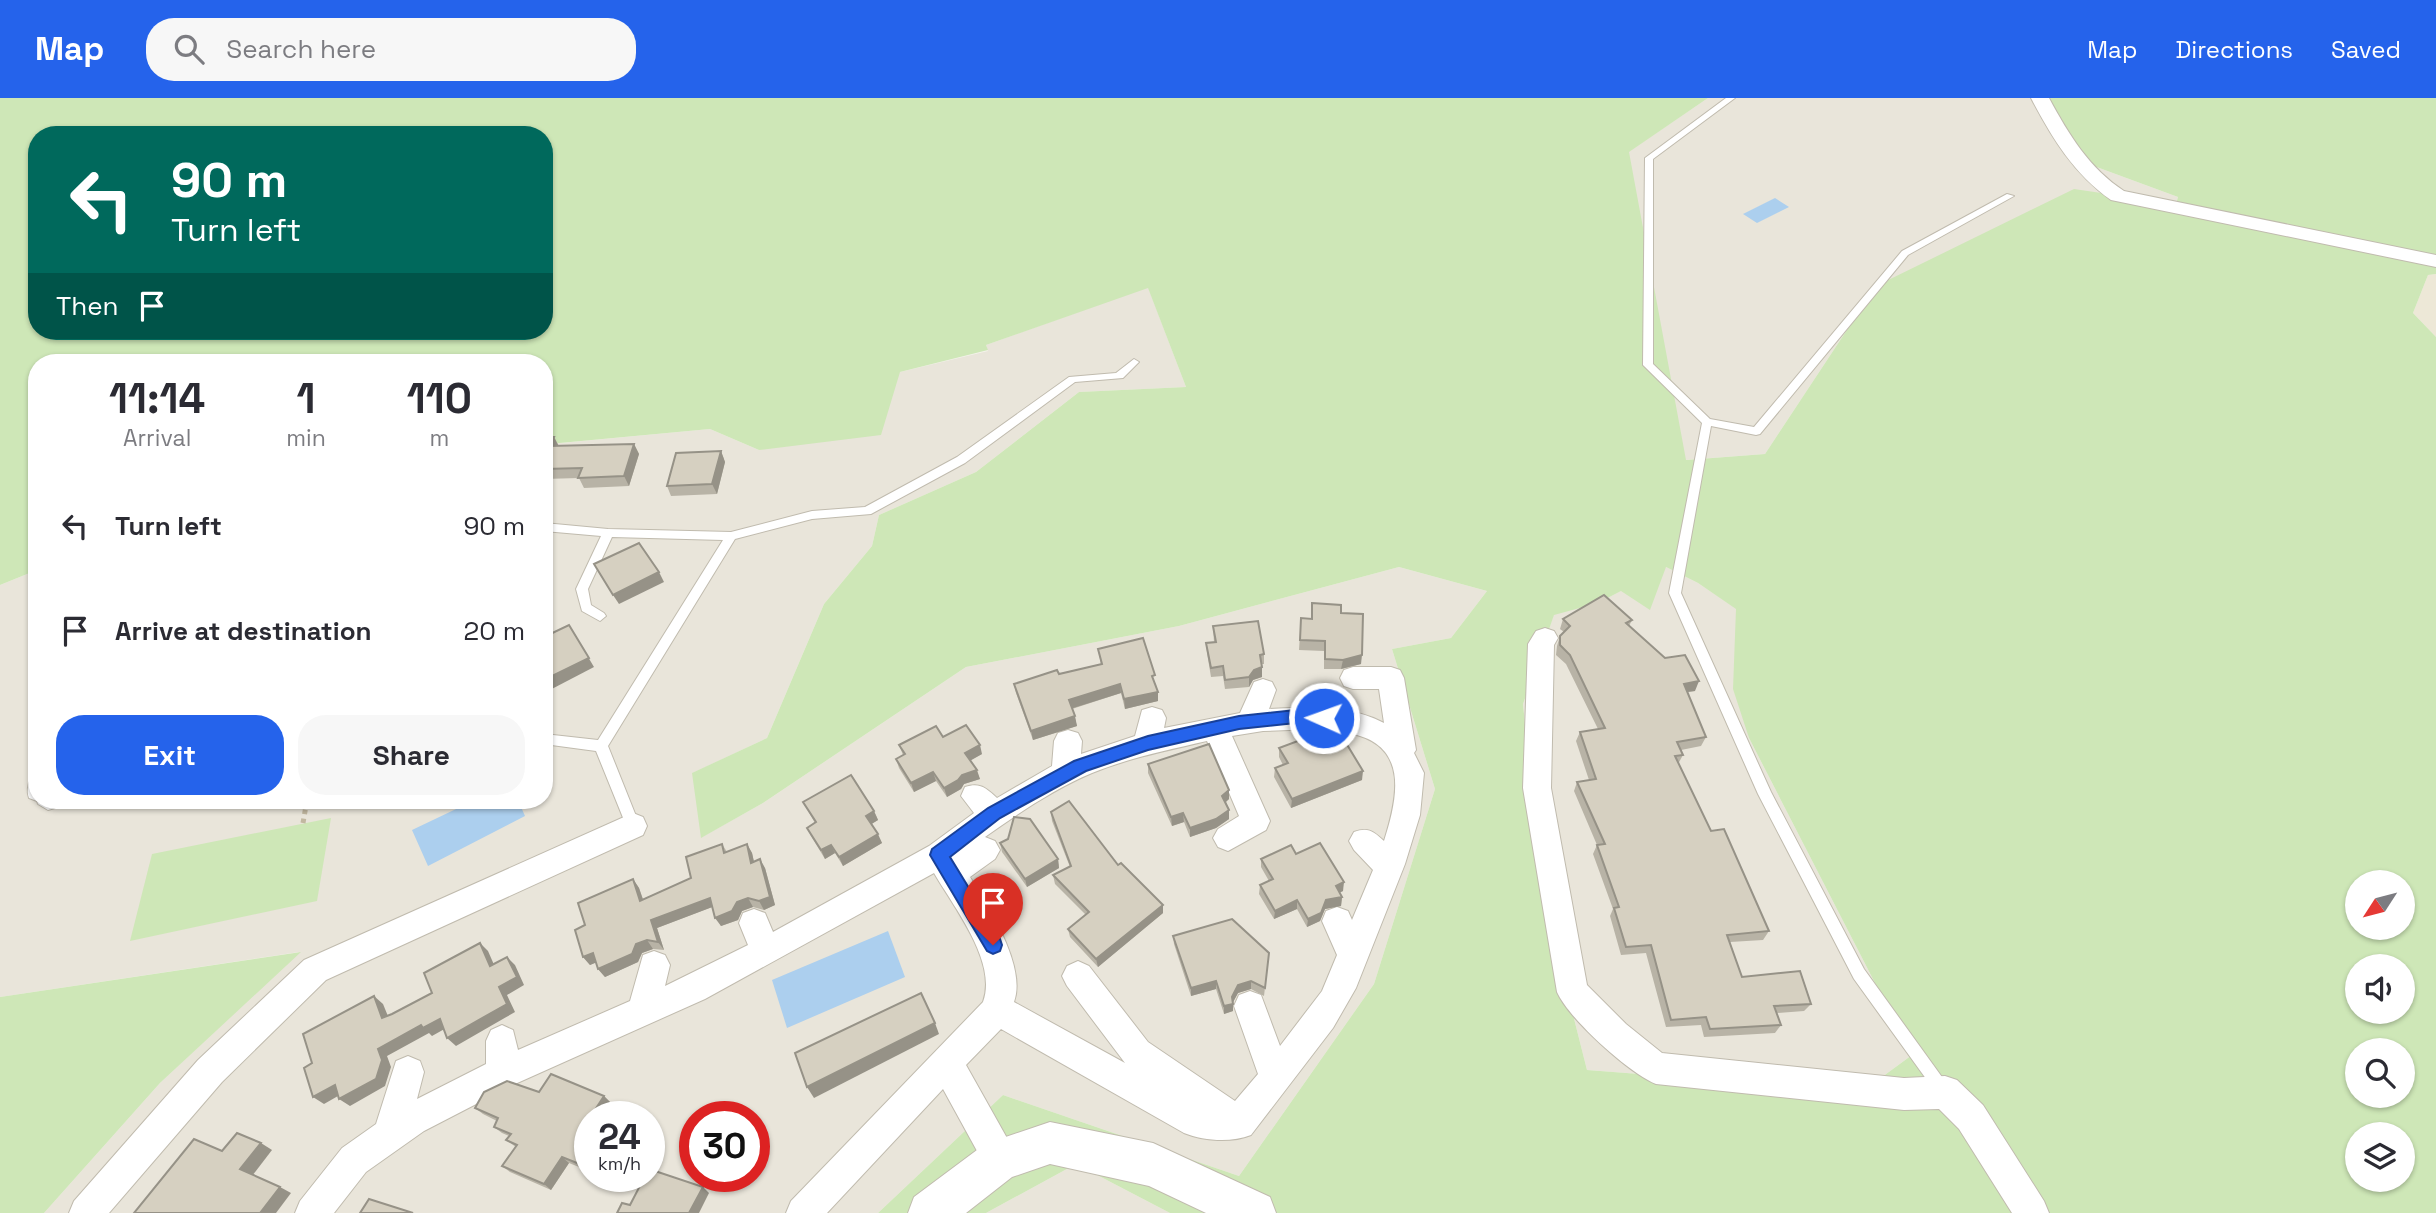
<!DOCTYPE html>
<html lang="en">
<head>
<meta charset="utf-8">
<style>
	:root { --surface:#fff; --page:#f7f7f7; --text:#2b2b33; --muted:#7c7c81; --accent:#2563eb }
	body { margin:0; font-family:"Space Grotesk",sans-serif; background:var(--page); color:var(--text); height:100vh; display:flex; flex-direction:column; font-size:26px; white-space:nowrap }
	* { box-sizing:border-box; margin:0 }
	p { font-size:23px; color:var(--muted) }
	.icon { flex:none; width:38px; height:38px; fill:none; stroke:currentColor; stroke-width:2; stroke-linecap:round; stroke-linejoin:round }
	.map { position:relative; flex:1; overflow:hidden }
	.side { position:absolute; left:28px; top:256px; width:525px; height:455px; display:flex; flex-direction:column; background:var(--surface); border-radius:28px; box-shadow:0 2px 5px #0004 }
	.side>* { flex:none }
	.banner { position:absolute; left:28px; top:28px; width:525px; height:214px; border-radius:28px; box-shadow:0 2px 5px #0004; background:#00695c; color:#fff; overflow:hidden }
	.needle { width:46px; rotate:234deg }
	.fabs { position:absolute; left:2345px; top:772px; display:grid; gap:14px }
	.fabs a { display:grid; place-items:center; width:70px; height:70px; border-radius:50%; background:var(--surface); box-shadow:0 2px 5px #0004; font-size:35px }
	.speed { position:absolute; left:574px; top:1003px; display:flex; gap:14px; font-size:35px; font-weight:700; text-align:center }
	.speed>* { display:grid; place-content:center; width:91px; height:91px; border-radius:50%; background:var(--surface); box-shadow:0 2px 5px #0004; line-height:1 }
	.speed small { font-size:18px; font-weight:400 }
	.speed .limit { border:10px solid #d22; background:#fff; color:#111 }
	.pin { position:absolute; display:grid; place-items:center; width:60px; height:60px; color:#fff; margin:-72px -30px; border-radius:50% 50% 50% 0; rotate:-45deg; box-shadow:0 0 7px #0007 }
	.pin .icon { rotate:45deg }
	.me { position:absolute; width:77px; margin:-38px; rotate:272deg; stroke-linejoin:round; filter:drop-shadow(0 0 5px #0008) }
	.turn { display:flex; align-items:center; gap:24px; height:147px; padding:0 28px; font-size:32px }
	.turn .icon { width:91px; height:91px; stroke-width:2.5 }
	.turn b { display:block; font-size:49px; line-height:60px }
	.then { display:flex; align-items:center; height:66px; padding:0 28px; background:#0003; gap:14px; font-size:26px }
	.eta { display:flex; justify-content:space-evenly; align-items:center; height:119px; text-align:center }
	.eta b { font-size:42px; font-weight:700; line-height:49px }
	.action { display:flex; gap:14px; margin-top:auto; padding:14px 28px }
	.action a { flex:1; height:80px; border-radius:28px; background:var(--accent); color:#fff; font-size:28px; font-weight:700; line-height:80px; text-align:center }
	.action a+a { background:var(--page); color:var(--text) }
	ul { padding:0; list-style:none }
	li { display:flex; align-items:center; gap:21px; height:105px; padding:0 28px }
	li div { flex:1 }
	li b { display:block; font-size:26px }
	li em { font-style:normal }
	header { display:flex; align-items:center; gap:42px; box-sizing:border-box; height:98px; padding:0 35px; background:var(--accent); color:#fff }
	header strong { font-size:33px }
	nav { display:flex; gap:38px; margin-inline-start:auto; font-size:24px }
	.search { width:490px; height:63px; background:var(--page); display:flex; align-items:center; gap:18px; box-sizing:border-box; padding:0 24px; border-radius:28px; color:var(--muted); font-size:26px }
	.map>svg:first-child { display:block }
	.residential { fill:#e9e5da; fill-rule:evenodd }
	.education { fill:#ede8d7 }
	.green { fill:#cee7b7; fill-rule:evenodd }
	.water { fill:#accfee }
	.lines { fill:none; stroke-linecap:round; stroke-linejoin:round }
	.service-casing { stroke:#c0bbae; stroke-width:2 }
	.minor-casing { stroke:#c0bbae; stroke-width:2 }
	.tertiary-casing { stroke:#c0bbae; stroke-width:2 }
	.path { stroke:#c2b8a0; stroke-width:5; stroke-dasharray:4.5 4.5; stroke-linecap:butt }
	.service { fill:#fff; fill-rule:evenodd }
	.minor { fill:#fff; fill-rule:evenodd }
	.tertiary { fill:#fff; fill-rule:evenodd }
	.wall { fill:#b8b3a6 }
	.shaded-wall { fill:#969287 }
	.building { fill:#d6d0c1; stroke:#969287; stroke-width:2 }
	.route { fill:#2563eb; stroke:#184099; stroke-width:2 }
</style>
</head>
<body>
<header>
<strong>Map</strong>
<div class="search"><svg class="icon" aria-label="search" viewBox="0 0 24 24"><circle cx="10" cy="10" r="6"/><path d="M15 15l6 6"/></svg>Search here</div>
<nav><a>Map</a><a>Directions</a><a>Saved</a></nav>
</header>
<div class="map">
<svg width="2436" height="1115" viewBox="0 0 2436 1115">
	<rect width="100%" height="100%" fill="#f5f3ec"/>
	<g class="residential">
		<path d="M1708,0H2033L2083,64L2178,99L2176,106L1876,188L1765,356L1685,362L1628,54Z"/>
		<path d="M1148,189L1186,289L1079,294L976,374L879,417L872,448L824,506L767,640L693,675L702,739L763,705L966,569L1179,528L1399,469L1487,493L1451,540L1392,551L1435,691L1374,886L1239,1078L1003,997L878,1115H44L160,985L299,854L0,899V487L37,472V702H544V342L550,346L710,331L759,352L900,274L988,253L986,247ZM590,1018H649V1078H590ZM695,1018H754V1078H695Z"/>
		<path d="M1666,469L1698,485L1737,511L1736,542L1749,640L1912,957L1863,993L1587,972L1542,794L1523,606L1554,516L1598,505Z"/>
		<path d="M1076,1066L1170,1115H986Z"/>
	</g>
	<path class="education" d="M2436,176V239L2413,215L2428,177Z"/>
	<g class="green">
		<path d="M0,0H1708L1629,54L1686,362L1765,356L1876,188L2074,91L2176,106L2178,99L2083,64L2033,0H2436V176L2428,177L2413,215L2436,239V1115H1170L1076,1066L986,1115H878L1003,997L1239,1078L1374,886L1435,691L1392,551L1451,540L1487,493L1399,469L1179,528L966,569L763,705L701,740L692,675L767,640L824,506L872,448L879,417L976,374L1079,294L1186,289L1148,190L986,247L988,252L900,274L881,337L759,352L710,331L549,346L544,342V264H37V472L0,487ZM37,37H544V233H37ZM1666,469L1698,485L1736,511L1733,591L1749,640L1912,957L1863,993L1587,972L1542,794L1523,606L1554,517L1598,505L1621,493L1650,512ZM2357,784H2403V830H2357ZM2357,868H2403V914H2357ZM2357,952H2403V998H2357ZM2357,1036H2403V1082H2357Z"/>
		<path d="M331,720L317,803L130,843L152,756Z"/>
		<path d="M301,854L160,985L44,1115H0V899Z"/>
	</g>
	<g class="water">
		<path d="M1775,100L1789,109L1757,125L1743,116Z"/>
		<path d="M475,702H508L510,709H521L525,718L428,768L412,732Z"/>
		<path d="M888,833L905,879L787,930L772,882Z"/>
	</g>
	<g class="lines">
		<defs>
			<g id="service">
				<path d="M1726,0H1735L1653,61V266L1710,321L1754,329L1902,153L2007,96L2014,98L1908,157L1760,336L1756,337L1711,328L1681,495L1771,694L1864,871L1947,986L1950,991L1947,996L1942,999L1937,996L1854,881L1758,696L1669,495L1702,325L1643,267L1645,60Z"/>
				<path d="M1134,261L1139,264L1123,280L1075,284L965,365L871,416L812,421L735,441L608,648L640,728L638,732L633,734L628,732L596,653L544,646V636L598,642L723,442L612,439L588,491L591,507L604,515L606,518L600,523L582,513L576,491L601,438L544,433V425L608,431L731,434L812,413L865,409L957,359L1069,279L1116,275Z"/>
				<path d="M37,675V702H70L68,706L48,712L38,706L37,703L29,700C26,693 29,683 32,676Z"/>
			</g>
			<g id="minor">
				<path d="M2031,0H2049C2069,37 2089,70 2124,93L2436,157V169L2111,102C2074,76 2052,40 2031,0Z"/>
				<path d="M1545,530L1554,533L1558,540L1554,547L1551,690L1587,887L1626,926L1662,955L1904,980L1945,978L1957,982L1983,1007L2044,1103L2049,1115H2012L1959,1031L1939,1011L1904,1012L1656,986C1629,975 1569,921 1557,894L1523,690L1528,546L1536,533Z"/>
				<path d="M1353,569H1391L1400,572L1404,580L1416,652L1414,655L1424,675L1420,717L1405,766L1356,890L1333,930L1251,1037C1231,1045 1204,1043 1184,1035L1001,931L966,967L1012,1049L1017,1061L1012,1073L1000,1078L988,1073L943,991L827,1115H786L791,1103L983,904C998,864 953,808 934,775L705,901L515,986L424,1033L366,1074L334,1115H295L300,1103L342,1050L376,1026L396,963L408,958L420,963L424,974L417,1001L486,966V943L491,932L502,927L513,932L518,952L630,903L643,857L654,853L665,857L670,867L665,888L748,847L739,825L743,815L754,811L765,815L773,834L929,748L974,715L961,698L965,689C980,684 986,690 997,700L1052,668L1054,643L1058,635L1068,632L1078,635L1082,643L1081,656L1135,638L1142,612L1152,609L1162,612L1166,620L1164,630L1240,615L1254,584L1263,581L1272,584L1276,592L1269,611C1308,609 1348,606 1384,625L1379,591H1353L1344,588L1340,580L1344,572ZM1315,631C1328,632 1341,633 1353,636C1410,649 1397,702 1384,743C1373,733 1368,729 1354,734L1349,743L1354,752L1373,772L1352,822L1348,813L1337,809L1326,813L1322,823L1337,857L1322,893L1280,948L1261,897L1250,893L1239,897L1234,908L1258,976L1235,1003L1148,944L1089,868L1078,863L1067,868L1062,878L1067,888L1125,965L1014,904C1027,868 988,809 970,779L995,761L1000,752L995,743L985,739C1019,715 1054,691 1092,675C1129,660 1168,652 1207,643L1239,718L1218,731L1213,740L1218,749L1228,753L1266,732L1270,723L1232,638L1263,633Z"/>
				<path d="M633,715L643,719L647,728L643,737L326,882L222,984L109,1115H69L74,1103L198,962L304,862Z"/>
			</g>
			<path id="tertiary" d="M1050,1024L1153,1045L1270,1099L1276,1115H1206L1149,1088L1050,1066L1012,1079L966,1115H908L914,1099L985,1046Z"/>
		</defs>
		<use href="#service" class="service-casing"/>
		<use href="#minor" class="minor-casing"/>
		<use href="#tertiary" class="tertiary-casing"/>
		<path class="path" d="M303,725L307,702"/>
		<use href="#service" class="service"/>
		<use href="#minor" class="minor"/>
		<use href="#tertiary" class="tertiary"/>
	</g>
	<g class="wall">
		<path d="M544,339H554L559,348L634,346L639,356L629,388L584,390L579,380L544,381Z"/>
		<path d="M721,353L725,364L717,396L671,398L667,388Z"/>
		<path d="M1312,505L1341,515L1361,566L1341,571H1324V553L1299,552L1301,520L1311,521Z"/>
		<path d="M1563,521L1632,522L1629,528L1695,593L1687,594L1706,639L1701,648L1681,652L1683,657L1678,666L1711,733L1769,833L1763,842L1730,844L1742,879L1811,906L1804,913L1777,915L1781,927L1775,935L1704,939L1701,927L1666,929L1646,855L1621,857L1610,818L1613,811L1593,756L1597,747L1574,693L1577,684L1589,682L1576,643L1580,634L1598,631L1566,566L1556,557L1557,548L1560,538L1564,534L1560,531Z"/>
		<path d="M1213,528L1264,556V566H1262V579L1253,582L1249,589L1225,591L1223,578L1211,579L1207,555L1206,545L1214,544Z"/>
		<path d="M1098,551L1156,586L1158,603L1125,611L1121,595L1072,611L1077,628L1033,642L1016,595L1014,586L1101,566Z"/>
		<path d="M943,639L982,656L970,662L980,681L964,686L961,691L947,699L936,683L914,694L899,670L896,661L903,657L899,647Z"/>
		<path d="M1329,646L1362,682L1291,710L1274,679L1275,670L1283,667L1279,659V650Z"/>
		<path d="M1148,666L1229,701L1226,704L1229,712V721L1216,730L1190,739L1184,724L1172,728L1148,675Z"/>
		<path d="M803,704L874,713L878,722L871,726L882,745L843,768L835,755L825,761L811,738L807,730L815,725Z"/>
		<path d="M1051,714L1118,767L1163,807V815L1098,869L1070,839L1068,831L1086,817L1055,786L1053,777L1070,769L1052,723Z"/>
		<path d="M1000,745L1058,761L1059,770L1027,789L1002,754Z"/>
		<path d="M722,746L727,754L747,746L752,755L754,764L765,770L775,807L764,812L753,809L742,813L738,822L721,828L712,809L657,830L664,852L653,851L642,855L638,864L605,879L598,871L596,864L590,867L583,859L585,827L633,781L639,790L643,801L691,780Z"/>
		<path d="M1296,756L1343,793L1339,795L1342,799L1341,808L1325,811L1320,823L1307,829L1297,811L1274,821L1259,796L1260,787L1269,783L1261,769V761Z"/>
		<path d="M1173,838L1269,855L1264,898L1251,891L1238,895L1233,904V913L1224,916L1216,891L1191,898L1174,846Z"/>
		<path d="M539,994L604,998L611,1005L590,1018L589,1073L569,1065L551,1092L510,1074L502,1068L516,1049L506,1042L509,1038L502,1035L494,1029L497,1023L483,1016L475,1010Z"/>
	</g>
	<g class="shaded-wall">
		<path d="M554,339L559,349L550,348Z"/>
		<path d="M634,346L639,356L629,388L624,378Z"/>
		<path d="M721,353L725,364L717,396L712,386Z"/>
		<path d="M544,464L550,474L544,476Z"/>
		<path d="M659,474L664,484L619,506L613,497Z"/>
		<path d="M569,527L594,569L546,594L544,591V582Z"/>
		<path d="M1362,557L1361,566L1341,571L1343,562Z"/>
		<path d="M1262,569V579L1253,582L1249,589V579L1254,572Z"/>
		<path d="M1699,583L1695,593L1679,595L1684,586Z"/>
		<path d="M1120,586L1121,595L1070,611L1069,602Z"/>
		<path d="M1158,594V603L1125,611L1124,601Z"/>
		<path d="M1075,618L1077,628L1033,642L1031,633Z"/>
		<path d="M980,647L982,656L968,664L965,655Z"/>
		<path d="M977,672L980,681L964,686L961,691L947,699L944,690L962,677Z"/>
		<path d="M1363,673L1362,682L1291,710L1292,701Z"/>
		<path d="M933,674L936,683L914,694L911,685Z"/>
		<path d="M1229,692V701L1222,707V698Z"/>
		<path d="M1229,712V721L1216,730L1190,739V730Z"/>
		<path d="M874,713L878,722L870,727L866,718Z"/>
		<path d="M1183,715L1184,724L1172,728L1171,719Z"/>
		<path d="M878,736L882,745L843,768L839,759Z"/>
		<path d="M747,746L752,755L756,773L751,765Z"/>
		<path d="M831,747L835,755L825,761L821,752Z"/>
		<path d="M760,761L765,770L775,807L764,812L759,803Z"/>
		<path d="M1058,761L1059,770L1027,789L1025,781Z"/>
		<path d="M633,781L639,790L646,811L640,803Z"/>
		<path d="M1344,784L1343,793L1334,797L1336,788Z"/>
		<path d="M1342,799L1341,808L1325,811L1320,823L1307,829L1308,821L1326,802Z"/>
		<path d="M710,800L715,808L657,830L664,852L658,844L651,822Z"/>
		<path d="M748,800L753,809L742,813L738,822L721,828L715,820L737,804Z"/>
		<path d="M1297,802V811L1274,821L1275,813Z"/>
		<path d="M1163,807V815L1098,869L1096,861Z"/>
		<path d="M647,842L653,851L642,855L638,864L605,879L598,871L636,846Z"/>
		<path d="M480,845L488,853L498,876L490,868Z"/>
		<path d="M593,855L600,863L590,867L583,859Z"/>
		<path d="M507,859L515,867L524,887L507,897L515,914L456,948L447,940L499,889Z"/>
		<path d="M1216,883V891L1191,898V890Z"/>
		<path d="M1251,883V891L1238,895L1232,906H1233V913L1224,916V908L1232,899L1238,887Z"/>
		<path d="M374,898L383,906L392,928L382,920Z"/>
		<path d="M440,921L448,929L432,938L429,935L387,958L391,969L385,988L350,1008L339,1001L378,951L421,927Z"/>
		<path d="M935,925L939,936L814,1000L807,989Z"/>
		<path d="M335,987L345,994L324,1006L313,999Z"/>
		<path d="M604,998L611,1005L602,1018H591Z"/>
		<path d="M261,1045L272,1052L252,1078L240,1071Z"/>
		<path d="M590,1055V1071L589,1073L582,1067Z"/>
		<path d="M562,1059L569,1065L551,1092L544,1086Z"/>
		<path d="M280,1089L291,1095L276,1115H260Z"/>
		<path d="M703,1089L709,1095L699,1115H689Z"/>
	</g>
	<g class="building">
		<path d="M544,339H554L550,348L634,346L624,378L578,380L582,370L544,371Z"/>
		<path d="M721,353L712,386L667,388L676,355Z"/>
		<path d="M639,445L659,474L613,497L594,466Z"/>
		<path d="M1604,497L1632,522L1626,525L1665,560L1685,557L1699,583L1684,586L1706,639L1677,644L1683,657L1675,658L1711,733L1724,731L1769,833L1727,837L1742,879L1800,873L1811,906L1774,908L1781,927L1710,931L1706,919L1671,922L1651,847L1626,849L1614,810L1619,809L1597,747L1605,746L1577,684L1596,681L1580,634L1605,630L1570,557L1560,547V538L1570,528L1563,521Z"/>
		<path d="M1312,505L1341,507V515L1363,516L1362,557L1343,562L1325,561V543L1300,542L1301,520L1312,521Z"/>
		<path d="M1258,523L1264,556L1260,557L1262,569L1254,572L1249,579L1225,582L1223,568L1211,570L1206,545L1216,544L1213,528Z"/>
		<path d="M569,527L589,560L544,582V539Z"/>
		<path d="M1143,540L1155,577L1152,578L1158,594L1124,601L1120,586L1069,602L1075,618L1031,633L1014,586L1057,572L1059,576L1102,566L1098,551Z"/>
		<path d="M966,627L980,647L965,655L977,672L962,677L958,682L944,690L933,674L911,685L896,661L905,656L899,647L936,628L943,639Z"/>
		<path d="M1322,634L1329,646L1343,640L1363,673L1292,701L1275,670L1288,665L1279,650Z"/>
		<path d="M1209,646L1229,692L1222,698L1229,712L1216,721L1190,730L1183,715L1171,719L1148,666Z"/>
		<path d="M851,677L874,713L866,718L878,736L839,759L831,747L821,752L807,730L816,724L803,704Z"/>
		<path d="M1069,703L1118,767L1121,765L1163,807L1096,861L1068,831L1089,814L1053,777L1071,768L1051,714Z"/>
		<path d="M1014,719L1030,721L1058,761L1025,781L1000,745L1008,741Z"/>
		<path d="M1320,745L1344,784L1336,788L1342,799L1326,802L1321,815L1308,821L1297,802L1275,813L1260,787L1273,781L1261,761L1291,747L1296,756Z"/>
		<path d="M722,746L724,755L747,746L751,765L760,761L770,799L759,803L748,800L737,804L732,813L715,820L710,800L651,822L658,844L647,842L636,846L632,856L598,871L593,855L583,859L575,832L585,827L578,805L633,781L640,803L691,780L686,759Z"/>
		<path d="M1232,821L1269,855L1265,890L1251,883L1238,887L1232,899L1233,906L1224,908L1216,883L1191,890L1173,838Z"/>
		<path d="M480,845L490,868L507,859L517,879L499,889L507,906L447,940L440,921L423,930L421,927L378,951L382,962L376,981L339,1001L335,987L313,999L304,970L312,965L303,936L374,898L382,920L392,916L432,895L424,875Z"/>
		<path d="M921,895L935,925L807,989L795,955Z"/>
		<path d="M551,976L604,998L591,1018H590L587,1025L590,1026V1055L582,1067L562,1059L544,1086L502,1068L517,1047L506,1042L511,1036L494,1029L498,1020L475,1010L484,994L507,983L539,994Z"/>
		<path d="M237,1035L261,1045L240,1071L280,1089L260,1115H134L194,1041L222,1053Z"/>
		<path d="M649,1071L703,1089L689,1115H617L622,1105L630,1107L645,1078H649Z"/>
		<path d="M369,1101L413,1115H360Z"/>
	</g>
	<path class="route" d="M1305,611L1330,615L1332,620L1330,625L1324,627L1305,624L1239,631L1148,652L1086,673L1000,720L950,759L1000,841L1002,847L1000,853L993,856L987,853L930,757L932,751L988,710L1074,663L1148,638L1239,618Z"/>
</svg>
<div class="fabs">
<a><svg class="needle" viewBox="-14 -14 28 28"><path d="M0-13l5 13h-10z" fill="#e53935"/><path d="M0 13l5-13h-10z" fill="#7c7c81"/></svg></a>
<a><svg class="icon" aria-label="sound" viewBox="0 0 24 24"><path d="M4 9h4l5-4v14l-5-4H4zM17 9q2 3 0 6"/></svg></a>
<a><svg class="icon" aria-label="search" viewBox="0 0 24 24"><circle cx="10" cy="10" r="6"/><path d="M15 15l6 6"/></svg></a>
<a><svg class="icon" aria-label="layers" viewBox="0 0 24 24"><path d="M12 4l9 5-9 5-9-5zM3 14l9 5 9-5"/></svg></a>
</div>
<div class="speed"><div>24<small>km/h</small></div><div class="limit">30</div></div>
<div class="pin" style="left:993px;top:847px;background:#d93025"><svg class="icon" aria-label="arrive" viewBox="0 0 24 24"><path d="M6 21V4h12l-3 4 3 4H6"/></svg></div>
<svg class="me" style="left:1324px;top:620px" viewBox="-20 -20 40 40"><circle r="17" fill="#2563eb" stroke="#fff" stroke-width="3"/><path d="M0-11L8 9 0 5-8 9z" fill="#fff"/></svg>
<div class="banner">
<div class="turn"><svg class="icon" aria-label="left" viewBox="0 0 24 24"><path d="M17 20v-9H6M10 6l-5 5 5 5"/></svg><div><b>90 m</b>Turn left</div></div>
<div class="then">Then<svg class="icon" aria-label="arrive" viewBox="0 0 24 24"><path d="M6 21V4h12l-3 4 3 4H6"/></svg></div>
</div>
<section class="side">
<div class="eta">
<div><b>11:14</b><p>Arrival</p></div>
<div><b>1</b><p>min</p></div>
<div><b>110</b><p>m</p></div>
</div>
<ul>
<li><svg class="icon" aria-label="left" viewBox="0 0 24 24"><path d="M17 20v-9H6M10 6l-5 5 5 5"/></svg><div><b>Turn left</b></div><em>90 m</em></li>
<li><svg class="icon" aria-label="arrive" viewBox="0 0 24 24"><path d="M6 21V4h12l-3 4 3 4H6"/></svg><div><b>Arrive at destination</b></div><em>20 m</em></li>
</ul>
<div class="action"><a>Exit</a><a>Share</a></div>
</section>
</div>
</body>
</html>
